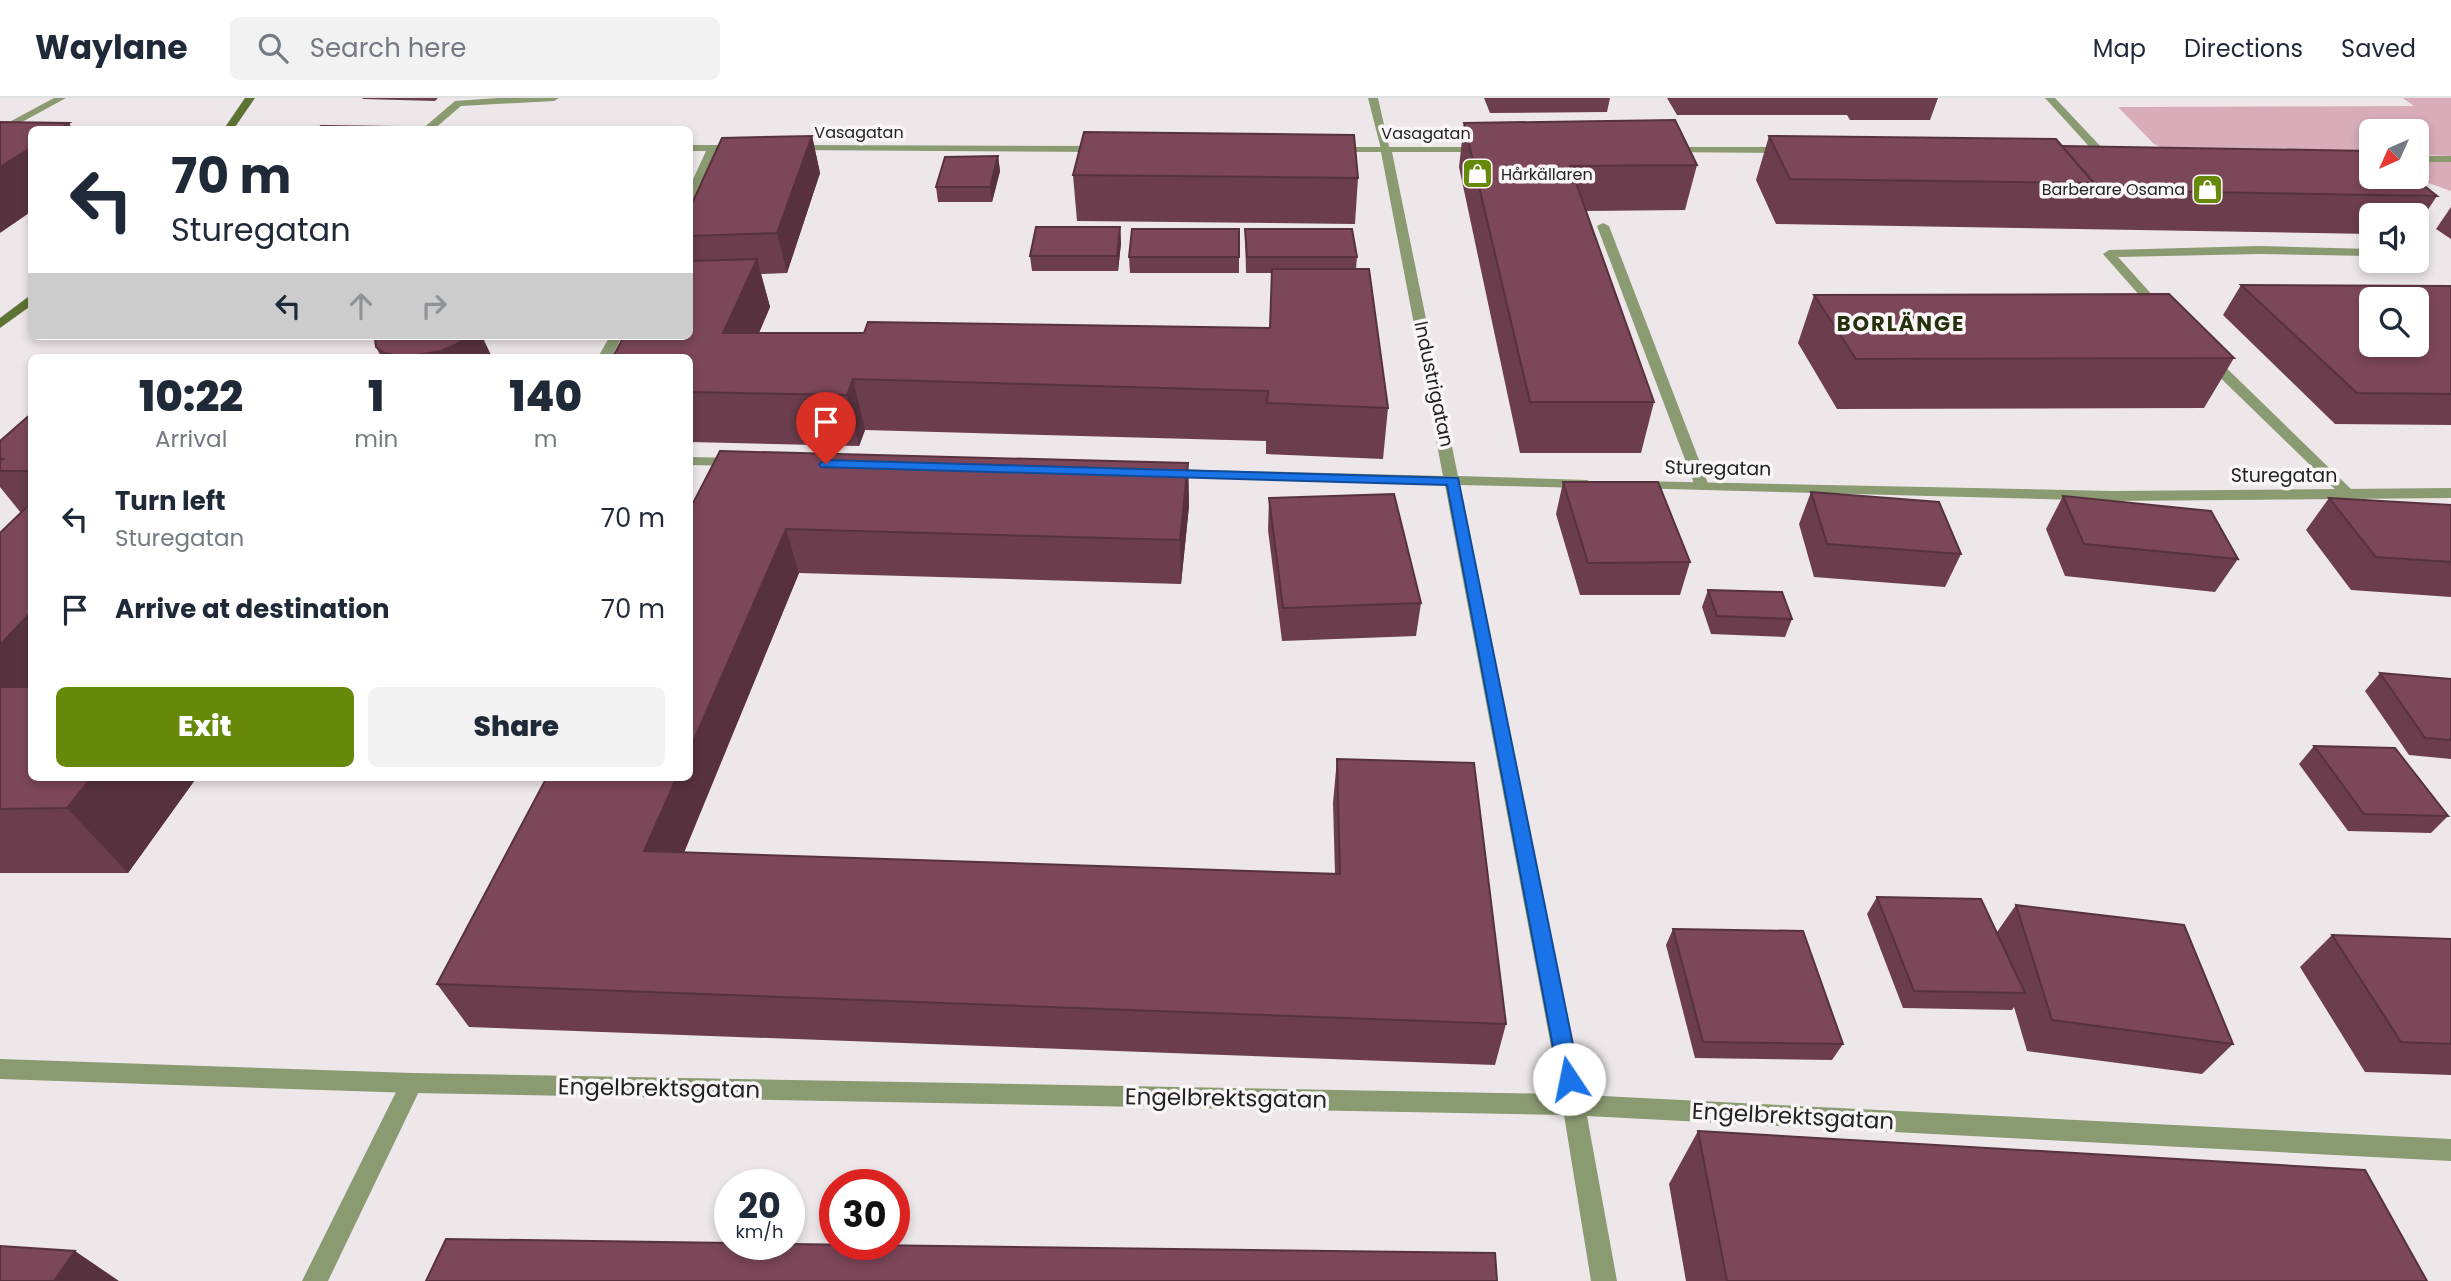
<!DOCTYPE html>
<html lang="en">
<head>
<meta charset="utf-8">
<style>
	:root { --surface:#fff; --page:#f2f2f3; --text:#1f2937; --muted:#747a83; --line:#e0e1e3; --accent:#66890a }
	body { margin:0; font-family:Poppins,sans-serif; background:var(--page); color:var(--text); height:100vh; display:flex; flex-direction:column; font-size:26px; white-space:nowrap }
	* { box-sizing:border-box; margin:0 }
	p { font-size:23px; color:var(--muted) }
	.icon { flex:none; width:38px; height:38px; fill:none; stroke:currentColor; stroke-width:2; stroke-linecap:round; stroke-linejoin:round }
	.map { position:relative; flex:1; overflow:hidden }
	.drawer { position:absolute; left:28px; top:256px; width:665px; height:427px; display:flex; flex-direction:column; background:var(--surface); border-radius:10px; box-shadow:0 4px 10px #0003 }
	.drawer>* { flex:none }
	.hud { position:absolute; left:28px; top:28px; width:665px; height:214px; border-radius:10px; box-shadow:0 4px 10px #0003; background:#fff; color:var(--text); overflow:hidden }
	.needle { width:46px; rotate:225deg }
	.controls { position:absolute; left:2359px; top:21px; display:grid; gap:14px }
	.controls a { display:grid; place-items:center; width:70px; height:70px; border-radius:10px; background:var(--surface); box-shadow:0 4px 10px #0003; font-size:35px }
	.speed { position:absolute; left:714px; top:1071px; display:flex; gap:14px; font-size:35px; font-weight:700; text-align:center }
	.speed>* { display:grid; place-content:center; width:91px; height:91px; border-radius:50%; background:var(--surface); box-shadow:0 4px 10px #0003; line-height:1 }
	.speed small { font-size:18px; font-weight:400 }
	.speed .limit { border:10px solid #d22; background:#fff; color:#111 }
	.pin { position:absolute; display:grid; place-items:center; width:60px; height:60px; color:#fff; margin:-72px -30px; border-radius:50% 50% 50% 0; rotate:-45deg; box-shadow:0 0 7px #0007 }
	.pin .icon { rotate:45deg }
	.me { position:absolute; width:77px; margin:-38px; rotate:349deg; stroke-linejoin:round; filter:drop-shadow(0 0 5px #0008) }
	.turn { display:flex; align-items:center; gap:24px; height:147px; padding:0 28px; font-size:32px }
	.turn .icon { width:91px; height:91px; stroke-width:2.5 }
	.turn b { display:block; font-size:49px; line-height:60px }
	.lanes { display:flex; align-items:center; height:66px; padding:0 28px; background:#0003; justify-content:center; gap:35px; direction:ltr }
	.lanes .off { opacity:.35 }
	.eta { display:flex; justify-content:space-evenly; align-items:center; height:119px; text-align:center }
	.eta b { font-size:42px; font-weight:800; line-height:49px }
	.action { display:flex; gap:14px; margin-top:auto; padding:14px 28px }
	.action a { flex:1; height:80px; border-radius:10px; background:var(--accent); color:#fff; font-size:28px; font-weight:800; line-height:80px; text-align:center }
	.action a+a { background:var(--page); color:var(--text) }
	ul { padding:0; list-style:none }
	li { display:flex; align-items:center; gap:21px; height:91px; padding:0 28px }
	li div { flex:1 }
	li b { display:block; font-size:26px }
	li em { font-style:normal }
	header { display:flex; align-items:center; gap:42px; box-sizing:border-box; height:98px; padding:0 35px; background:var(--surface); border-bottom:2px solid var(--line) }
	header strong { font-size:33px }
	nav { display:flex; gap:38px; margin-inline-start:auto; font-size:24px }
	.search { width:490px; height:63px; background:var(--page); display:flex; align-items:center; gap:18px; box-sizing:border-box; padding:0 24px; border-radius:10px; color:var(--muted); font-size:26px }
	.map>svg:first-child { display:block }
	.green { fill:#d8acb9 }
	.lines { fill:none; stroke-linecap:round; stroke-linejoin:round }
	.lane { fill:#8a9a71; fill-rule:evenodd }
	.street { fill:#8a9a71; fill-rule:evenodd }
	.secondary { fill:#5d7334; fill-rule:evenodd }
	.wall { fill:#6b3d4d }
	.shaded-wall { fill:#57323e }
	.building { fill:#7c4759; stroke:#57323e; stroke-width:2; fill-rule:evenodd }
	.route { fill:#1a73e8; stroke:#114b97; stroke-width:2 }
	.labels { text-anchor:middle; dominant-baseline:central; stroke-width:7; stroke-linejoin:round; paint-order:stroke }
	.far-street-label { font-size:16px; fill:#242222; stroke:#faf5f6 }
	.far-poi-label { font-size:16px; fill:#242222; stroke:#faf5f6; text-anchor:start }
	.street-label { font-size:19px; fill:#242222; stroke:#faf5f6 }
	.far-district-label { font-size:21px; font-weight:bold; letter-spacing:2px; fill:#25310c; stroke:#faf5f6 }
	.near-street-label { font-size:23px; fill:#242222; stroke:#faf5f6 }
</style>
</head>
<body>
<header>
<strong>Waylane</strong>
<div class="search"><svg class="icon" aria-label="search" viewBox="0 0 24 24"><circle cx="10" cy="10" r="6"/><path d="M15 15l6 6"/></svg>Search here</div>
<nav><a>Map</a><a>Directions</a><a>Saved</a></nav>
</header>
<div class="map">
<svg width="2451" height="1183" viewBox="0 0 2451 1183">
	<rect width="100%" height="100%" fill="#ede7e9"/>
	<g class="green">
		<path d="M2403,0H2451V58L2417,57V33H2371V57L2174,55L2154,46L2118,9L2414,8Z"/>
		<path d="M2417,61H2451V93L2412,79H2417Z"/>
	</g>
	<g class="lines">
		<g class="lane">
			<path d="M54,0H66L0,36V29Z"/>
			<path d="M498,0H559L554,3L461,8L433,32H421L455,3Z"/>
			<path d="M1368,0H1378L1390,53L1381,51Z"/>
			<path d="M1603,125L1609,128L1709,388L1707,391L1702,392L1695,388L1597,128Z"/>
			<path d="M2259,148L2371,151V158L2259,156L2118,159L2164,210L2166,213L2160,217L2156,216L2103,156L2109,152Z"/>
			<path d="M2207,255L2212,256L2353,393L2355,396L2353,399H2343L2202,262V256Z"/>
			<path d="M412,975L420,978L423,985L328,1183H302L404,978Z"/>
		</g>
		<g class="street">
			<path d="M2045,0H2055L2104,52V56H2096Z"/>
			<path d="M690,47H741L746,50L741,53H717L696,99L690,102V88L706,53H690Z"/>
			<path d="M793,47L1101,48L1106,51L1101,54L789,52L788,50Z"/>
			<path d="M1328,49H1487V53L1483,54H1392L1458,378L1587,382L1594,386L1587,390L1460,387L1583,997L2451,1041V1063L1587,1018L1617,1183H1591L1564,1017L412,995L0,981V961L412,975L1560,996L1445,387L1167,379L1160,375L1167,371L1443,378L1381,54H1332L1328,53Z"/>
			<path d="M1668,49H1787L1792,52L1787,55L1664,54V50Z"/>
			<rect x="2417" y="58" width="34" height="6"/>
			<path d="M610,238H622L612,259H598Z"/>
			<path d="M690,359L736,360L743,364L736,368L690,367Z"/>
			<path d="M1636,383L2113,393L2451,390V400L2113,403L1631,390V384Z"/>
		</g>
		<g class="secondary">
			<path d="M245,0H255L233,32H223Z"/>
			<path d="M32,196V207L0,230V220Z"/>
		</g>
	</g>
	<g class="wall">
		<path d="M362,0H438L435,3L363,1Z"/>
		<path d="M1484,0H1610L1607,14L1490,15Z"/>
		<path d="M1667,0H1938L1930,22H1850L1847,17H1677Z"/>
		<path d="M1464,25L1697,67L1685,112L1586,113L1654,304L1641,355H1520L1459,69Z"/>
		<path d="M812,38L820,75L787,175L761,176L770,209L759,235H864L1270,230L1272,175H1246L1245,131L1357,159L1356,171L1388,310L1383,361L1266,356V343L865,332L859,348L690,344V110Z"/>
		<path d="M1769,38L2062,48L2437,98L2417,128V117H2371V136L1776,126L1756,82Z"/>
		<path d="M998,58L1000,73L992,104H938L936,89Z"/>
		<path d="M1073,77L1358,80L1355,126L1077,123Z"/>
		<path d="M2451,109V141L2436,131Z"/>
		<path d="M1120,129L1121,145L1118,173H1032L1030,158Z"/>
		<path d="M1239,131V175H1130L1129,159Z"/>
		<path d="M2241,187L2451,188V327L2335,326L2223,217Z"/>
		<path d="M1814,197L2234,260L2204,310L1837,311L1798,245Z"/>
		<path d="M376,249L491,257L490,259H381Z"/>
		<path d="M32,315V679H197L128,775H0V435L21,415L0,389V343Z"/>
		<path d="M1188,365L1189,408L1181,486L799,475L684,755L1335,776L1333,705L1337,661L1506,926L1495,967L469,929L437,886L690,411Z"/>
		<path d="M1563,384L1690,464L1680,497H1580L1556,416Z"/>
		<path d="M1811,394L1961,456L1945,489L1814,479L1799,426Z"/>
		<path d="M2063,398L2238,461L2215,494L2065,478L2046,431Z"/>
		<path d="M1269,400L1421,505L1416,538L1282,543L1268,432Z"/>
		<path d="M2329,400L2451,407V499L2351,492L2306,432Z"/>
		<path d="M1708,492L1792,521L1785,539L1711,536L1702,509Z"/>
		<path d="M2380,575L2451,581V661L2409,657L2365,593Z"/>
		<path d="M2314,648L2448,718L2431,735L2348,733L2299,666Z"/>
		<path d="M1877,799L1997,834L2016,807L2233,946L2202,976L2027,953L2014,909L2012,912L1903,910L1867,816Z"/>
		<path d="M1673,831L1843,946L1832,962L1695,960L1666,847Z"/>
		<path d="M2332,837L2451,841V977L2365,974L2300,869Z"/>
		<path d="M1698,1033L2427,1183H1686L1669,1086Z"/>
	</g>
	<g class="shaded-wall">
		<path d="M69,25L73,32H58Z"/>
		<path d="M812,38L820,75L787,175L777,135Z"/>
		<path d="M0,49H32V113L0,135Z"/>
		<path d="M998,58L1000,73L992,104L990,89Z"/>
		<path d="M1120,129L1121,145L1118,173L1117,158Z"/>
		<path d="M757,161L770,209L737,285L723,235Z"/>
		<path d="M468,238H482L491,257L490,259H405Z"/>
		<path d="M853,281L865,332L859,348L847,297Z"/>
		<path d="M1188,365L1189,408L1181,486L1180,442Z"/>
		<path d="M786,431L799,475L666,797L644,753L677,679H690V651Z"/>
		<path d="M32,513V600L0,636V547Z"/>
		<path d="M92,679H197L128,775L67,710Z"/>
		<path d="M75,1153L119,1183H54Z"/>
	</g>
	<g class="building">
		<path d="M1675,22L1697,67L1570,68L1654,304H1530L1464,25Z"/>
		<path d="M0,24L69,25L58,32H32V49L0,69Z"/>
		<path d="M321,28L609,32H316Z"/>
		<path d="M1084,34L1354,37L1358,80L1073,77Z"/>
		<path d="M812,38L777,135L690,138V110L722,40Z"/>
		<path d="M1769,38L2056,41L2094,85L1790,81Z"/>
		<path d="M2062,48L2371,53V79H2413L2437,98L2091,92L2094,85Z"/>
		<path d="M998,58L990,89H936L945,59Z"/>
		<path d="M1036,129H1120L1117,158H1030Z"/>
		<path d="M1132,131H1239V159H1129Z"/>
		<path d="M1245,131H1352L1357,159H1247Z"/>
		<path d="M757,161L723,235H864L868,224L1270,230L1272,171H1369L1388,310L1267,305L1268,293L853,281L847,297L690,294V259H613L624,238H690V163Z"/>
		<path d="M2241,187L2451,188V296L2357,295ZM2371,201H2417V247H2371Z"/>
		<path d="M2169,196L2234,260L1856,261L1814,197Z"/>
		<path d="M378,238H468L457,246L441,253L405,259L384,255L376,249L375,241Z"/>
		<path d="M32,315V373H0V363L3,361H0V343Z"/>
		<path d="M720,353L1188,365L1180,442L786,431L690,651V411Z"/>
		<path d="M1563,384H1658L1690,464L1588,465Z"/>
		<path d="M1811,394L1939,404L1961,456L1827,446Z"/>
		<path d="M1394,396L1421,505L1283,510L1269,400Z"/>
		<path d="M2063,398L2211,413L2238,461L2084,446Z"/>
		<path d="M2329,400L2451,407V464L2376,459Z"/>
		<path d="M32,404V513L0,547V435Z"/>
		<path d="M1708,492L1782,494L1792,521L1717,518Z"/>
		<path d="M2380,575L2451,581V642L2425,640Z"/>
		<path d="M0,589H32V679H92L67,710L0,711Z"/>
		<path d="M2314,648L2395,650L2448,718L2364,716Z"/>
		<path d="M1337,661L1474,665L1506,926L437,886L547,679H677L644,753L1340,776Z"/>
		<path d="M1877,799L1981,801L2025,895L1914,893Z"/>
		<path d="M2016,807L2184,827L2233,946L2052,922Z"/>
		<path d="M1673,831L1803,833L1843,946L1703,944Z"/>
		<path d="M2332,837L2451,841V946L2401,944Z"/>
		<path d="M1698,1033L2365,1072L2427,1183H1727Z"/>
		<path d="M446,1141L730,1145V1146H789L1495,1155L1497,1183H426Z"/>
		<path d="M0,1148L75,1153L54,1183H0Z"/>
	</g>
	<path class="route" d="M826,362L1458,380L1580,981L1576,988L1569,990L1562,988L1559,981L1447,387L821,369L819,366Z"/>
	<defs>
		<symbol id="shop-square" viewBox="-11 -11 22 22"><rect x="-9" y="-9" width="18" height="18" rx="4" fill="#66890a" stroke="#faf5f6"/><path d="M-5-2.5h2.3a2.7 3.5 0 0 1 5.4 0H5L5.5 6h-11ZM-1.5-2.5h3a1.5 2.3 0 0 0-3 0Z" fill="#fff"/></symbol>
	</defs>
	<g fill-rule="evenodd">
		<use href="#shop-square" x="1460" y="58" width="35" height="35"/>
		<use href="#shop-square" x="2190" y="74" width="35" height="35"/>
	</g>
	<g class="labels">
		<g class="far-street-label">
			<text x="859" y="34">Vasagatan</text>
			<text x="1426" y="35">Vasagatan</text>
		</g>
		<g class="far-poi-label">
			<text x="1501" y="76">Hårkällaren</text>
			<text x="2185" y="91" text-anchor="end">Barberare Osama</text>
		</g>
		<g class="street-label">
			<text transform="translate(1434 286) rotate(78)">Industrigatan</text>
			<text transform="translate(1718 370) rotate(1)">Sturegatan</text>
			<text x="2284" y="377">Sturegatan</text>
		</g>
		<g class="far-district-label">
			<text x="1901" y="225">BORLÄNGE</text>
		</g>
		<g class="near-street-label">
			<text transform="translate(659 990) rotate(1)">Engelbrektsgatan</text>
			<text transform="translate(1226 1000) rotate(1)">Engelbrektsgatan</text>
			<text transform="translate(1793 1018) rotate(3)">Engelbrektsgatan</text>
		</g>
	</g>
</svg>
<div class="controls">
<a><svg class="needle" viewBox="-14 -14 28 28"><path d="M0-13l5 13h-10z" fill="#e53935"/><path d="M0 13l5-13h-10z" fill="#747a83"/></svg></a>
<a><svg class="icon" aria-label="sound" viewBox="0 0 24 24"><path d="M4 9h4l5-4v14l-5-4H4zM17 9q2 3 0 6"/></svg></a>
<a><svg class="icon" aria-label="search" viewBox="0 0 24 24"><circle cx="10" cy="10" r="6"/><path d="M15 15l6 6"/></svg></a>
</div>
<div class="speed"><div>20<small>km/h</small></div><div class="limit">30</div></div>
<div class="pin" style="left:826px;top:366px;background:#d93025"><svg class="icon" aria-label="arrive" viewBox="0 0 24 24"><path d="M6 21V4h12l-3 4 3 4H6"/></svg></div>
<svg class="me" style="left:1569px;top:981px" viewBox="-20 -20 40 40"><circle r="19" fill="#fff"/><path d="M0-13L10 11 0 6-10 11z" fill="#1a73e8"/></svg>
<div class="hud">
<div class="turn"><svg class="icon" aria-label="left" viewBox="0 0 24 24"><path d="M17 20v-9H6M10 6l-5 5 5 5"/></svg><div><b>70 m</b>Sturegatan</div></div>
<div class="lanes"><svg class="icon" aria-label="left" viewBox="0 0 24 24"><path d="M17 20v-9H6M10 6l-5 5 5 5"/></svg><svg class="icon off" aria-label="ahead" viewBox="0 0 24 24"><path d="M12 20V5M6 11l6-6 6 6"/></svg><svg class="icon off" aria-label="right" viewBox="0 0 24 24"><path d="M7 20v-9h11M14 6l5 5-5 5"/></svg></div>
</div>
<section class="drawer">
<div class="eta">
<div><b>10:22</b><p>Arrival</p></div>
<div><b>1</b><p>min</p></div>
<div><b>140</b><p>m</p></div>
</div>
<ul>
<li><svg class="icon" aria-label="left" viewBox="0 0 24 24"><path d="M17 20v-9H6M10 6l-5 5 5 5"/></svg><div><b>Turn left</b><p>Sturegatan</p></div><em>70 m</em></li>
<li><svg class="icon" aria-label="arrive" viewBox="0 0 24 24"><path d="M6 21V4h12l-3 4 3 4H6"/></svg><div><b>Arrive at destination</b></div><em>70 m</em></li>
</ul>
<div class="action"><a>Exit</a><a>Share</a></div>
</section>
</div>
</body>
</html>
